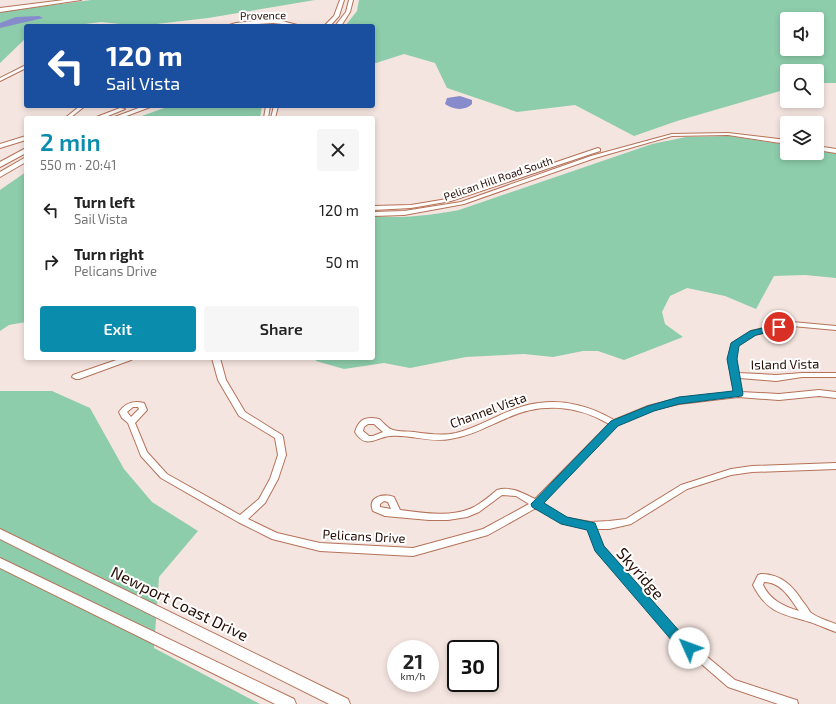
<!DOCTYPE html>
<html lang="en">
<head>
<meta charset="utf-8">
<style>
	:root { --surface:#fff; --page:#f6f6f6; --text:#222; --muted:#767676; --accent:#0a8dad }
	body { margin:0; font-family:"Exo 2",sans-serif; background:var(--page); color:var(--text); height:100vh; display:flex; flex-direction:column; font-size:15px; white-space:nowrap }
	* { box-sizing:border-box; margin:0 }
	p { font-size:13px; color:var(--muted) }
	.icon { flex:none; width:22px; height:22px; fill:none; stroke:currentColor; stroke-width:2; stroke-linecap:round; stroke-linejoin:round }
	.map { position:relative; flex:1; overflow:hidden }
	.details { position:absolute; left:24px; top:116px; width:351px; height:244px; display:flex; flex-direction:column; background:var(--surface); border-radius:4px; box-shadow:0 2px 6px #0003 }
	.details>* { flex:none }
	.banner { position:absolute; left:24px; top:24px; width:351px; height:84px; border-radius:4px; box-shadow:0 2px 6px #0003; background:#1a4fa0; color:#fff; overflow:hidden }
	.tools { position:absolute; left:780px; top:12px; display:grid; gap:8px }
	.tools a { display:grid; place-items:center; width:44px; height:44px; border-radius:4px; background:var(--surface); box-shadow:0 2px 6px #0003; font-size:20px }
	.speed { position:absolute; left:387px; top:640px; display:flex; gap:8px; font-size:20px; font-weight:700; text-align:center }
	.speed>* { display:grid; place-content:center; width:52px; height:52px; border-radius:50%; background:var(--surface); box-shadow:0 2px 6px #0003; line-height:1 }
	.speed small { font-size:10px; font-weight:400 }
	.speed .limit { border:2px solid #111; border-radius:6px; background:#fff; color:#111 }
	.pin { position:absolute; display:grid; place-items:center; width:34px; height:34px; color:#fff; margin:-17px; border:2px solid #fff; border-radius:50%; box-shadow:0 1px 4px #0007 }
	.me { position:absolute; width:44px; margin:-22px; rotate:313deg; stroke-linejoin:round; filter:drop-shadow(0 0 3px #0008) }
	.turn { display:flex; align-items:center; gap:14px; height:84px; padding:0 16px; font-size:18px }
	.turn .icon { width:52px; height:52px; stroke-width:2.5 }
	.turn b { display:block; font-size:28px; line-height:34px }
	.round { display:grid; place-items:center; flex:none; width:42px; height:42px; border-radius:4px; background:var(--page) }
	.head { display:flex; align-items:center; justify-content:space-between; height:68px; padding:0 16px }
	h1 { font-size:24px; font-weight:600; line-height:30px; color:var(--accent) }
	.cta { display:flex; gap:8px; margin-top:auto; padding:8px 16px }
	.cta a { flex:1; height:46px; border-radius:4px; background:var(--accent); color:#fff; font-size:16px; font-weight:600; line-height:46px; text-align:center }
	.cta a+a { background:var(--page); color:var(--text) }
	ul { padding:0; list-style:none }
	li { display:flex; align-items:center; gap:12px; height:52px; padding:0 16px }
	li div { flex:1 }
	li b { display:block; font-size:15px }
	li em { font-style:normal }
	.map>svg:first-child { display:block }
	.green { fill:#8dcdab; fill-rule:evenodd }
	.water { fill:#878acb }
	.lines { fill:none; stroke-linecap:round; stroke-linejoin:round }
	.minor-casing { stroke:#b57258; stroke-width:2 }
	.major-casing { stroke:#b57258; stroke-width:2 }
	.highway-casing { stroke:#b57258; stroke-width:2 }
	.minor { fill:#fff; fill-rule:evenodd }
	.major { fill:#fff; fill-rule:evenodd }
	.highway { fill:#fff; fill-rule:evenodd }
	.route { fill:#0a8dad; stroke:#065c70 }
	.labels { text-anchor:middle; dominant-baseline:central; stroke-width:4; stroke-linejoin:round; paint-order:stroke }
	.far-street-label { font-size:11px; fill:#260d04; stroke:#fff }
	.street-label { font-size:13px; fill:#260d04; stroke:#fff }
	.near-street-label { font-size:16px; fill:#260d04; stroke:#fff }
</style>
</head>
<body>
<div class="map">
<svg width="836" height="704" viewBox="0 0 836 704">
	<rect width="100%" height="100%" fill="#f5e5e0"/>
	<g class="green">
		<path d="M91,0H315L208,18L139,26L101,22L69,26H26V38L0,63V12Z"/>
		<path d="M359,0H836V83H817V71H787V89L677,121L634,136L575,105L517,112L447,88L435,63L404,54L373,64V26H345L357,11ZM787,19H817V49H787Z"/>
		<path d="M170,106H262L260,118H136Z"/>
		<path d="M730,136L787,145V153H817V150L836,152V278L805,275L774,276L756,309L725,296L687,288L670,296L662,312L665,324L683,337L624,360L598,351H583L553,357L524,354L466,357L410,368L384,363L344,369L316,361V358H373V216C402,219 431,215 459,210L652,144L686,137Z"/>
		<path d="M26,172V322L9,325L0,331V190Z"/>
		<path d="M0,391H52L90,408L124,469L152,502L198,531L159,577L154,648L260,704H0Z"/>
	</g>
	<g class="water">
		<path d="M39,16L43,18L0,28V23L16,17Z"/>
		<path d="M460,96L472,100V104C465,111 453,110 445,104L447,98Z"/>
	</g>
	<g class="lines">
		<defs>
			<g id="minor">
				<path d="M264,20L282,21L301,26L273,23L226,26L236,23Z"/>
				<path d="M26,65V68L0,81V78Z"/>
				<path d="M80,106H85L70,118H65Z"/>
				<path d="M266,106H270L268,118H264Z"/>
				<path d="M274,106H278L275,118H271Z"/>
				<path d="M728,133L787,140V144L728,135L672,136L595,158L464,204L404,215L373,216V212L404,211L461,202L591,156L672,134Z"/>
				<path d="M26,136V140L0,148V144Z"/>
				<path d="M817,146L836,149V153L817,150Z"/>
				<path d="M598,148L600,149V151L451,201L411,208L373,210V206L411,205L447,199Z"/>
				<path d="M792,322L836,326V330L792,326L755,335L737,346L736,359L738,373L776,375L802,373H836V377H802L776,381L739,378L741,392L779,394L819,390L836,392V398L819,396L779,400L738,397L679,404L653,410L617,425L542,503L567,518L591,522L609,521L626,519L681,485L731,469L752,466L836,463V469L752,472L731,475L687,489L631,524L609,529H596L603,546L681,635L735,680L793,699L797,700L798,704H778L728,687L675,641L596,551L588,529L562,523L536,508L488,535L413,556L320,551L272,539L238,522L161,478L141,456L128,423L122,418L119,412C125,403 133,400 144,403L147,410L135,423L147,452L167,474L240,515L259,499L270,479L278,455L275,438L239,416L218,380L212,358H220L226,380L245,412L282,435L283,437L286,455L278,479L265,503L248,519L277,533L320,543L413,548L483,529L529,504L516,496L502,495L479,512L467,517L448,520H429L385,516L373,511C367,497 383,493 394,497L400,510C424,513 452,518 474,507C483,502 490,496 497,490C511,486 523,493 535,499L609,424C577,405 541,402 507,418C488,426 471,436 450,439C430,443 410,434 390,436C376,437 366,450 355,432C359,419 366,416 379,419C383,422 388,429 393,430C399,432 407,431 414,432C428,434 442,436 456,433C485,426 509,406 539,403C565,399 592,407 614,420L648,406L679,398L734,392L728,359L732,343L751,331ZM133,407H138L139,409L131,417L127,412ZM368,424H374L383,432L373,436H369L363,431L364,427ZM384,501L388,502L391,509L380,507V504Z"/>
				<path d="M122,358H133L131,360L79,379H76L72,377L73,375Z"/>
				<path d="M761,574C781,574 793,586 803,602C806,605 808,609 810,612C814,616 830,622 836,624V632C827,629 819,625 810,622C783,614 767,613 753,585L758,575ZM764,582C781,582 790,598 799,611C783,606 770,600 763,585Z"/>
			</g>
			<g id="major">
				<path d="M340,0H344L339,16L330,26H324L334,16Z"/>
				<path d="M349,0H353L350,12L341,26H335L346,12Z"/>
				<path d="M144,106H153L121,118H112Z"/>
				<path d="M120,108L125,109L103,118H94Z"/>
				<path d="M26,148V153L0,167V162Z"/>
				<path d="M26,157V162L0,177V172Z"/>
				<path d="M0,529L348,699L350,704H329L0,539Z"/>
				<path d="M0,558L294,699L296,704H275L0,568Z"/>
			</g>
			<path id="highway" d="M64,0H81L0,12V8Z"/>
		</defs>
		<use href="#minor" class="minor-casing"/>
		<use href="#major" class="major-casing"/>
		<use href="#highway" class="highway-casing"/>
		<use href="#minor" class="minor"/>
		<use href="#major" class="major"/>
		<use href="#highway" class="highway"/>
	</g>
	<path class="route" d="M779,324L783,327L782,329L756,335L739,346L737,359L743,394L742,396L679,404L654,411L618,426L544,503L567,517L595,523L604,546L682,634L693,643L695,648L693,652L689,653L673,642L595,551L587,530L561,524L532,507L531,504L611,421L648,406L679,397L733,391L727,359L731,343L750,331Z"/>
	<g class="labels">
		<g class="far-street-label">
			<text transform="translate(263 15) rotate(-1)">Provence</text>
			<text transform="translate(498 178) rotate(-19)">Pelican Hill Road South</text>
		</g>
		<g class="street-label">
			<text transform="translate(785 364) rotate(-1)">Island Vista</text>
			<text transform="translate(488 410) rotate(-20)">Channel Vista</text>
			<text transform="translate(364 536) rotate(3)">Pelicans Drive</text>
		</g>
		<g class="near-street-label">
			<text transform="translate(641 573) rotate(49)">Skyridge</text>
			<text transform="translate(180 603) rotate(26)">Newport Coast Drive</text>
		</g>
	</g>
</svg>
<div class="tools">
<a><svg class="icon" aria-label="sound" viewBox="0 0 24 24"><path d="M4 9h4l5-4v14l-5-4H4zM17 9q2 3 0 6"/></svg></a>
<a><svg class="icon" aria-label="search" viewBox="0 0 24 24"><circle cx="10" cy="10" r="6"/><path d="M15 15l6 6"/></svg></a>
<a><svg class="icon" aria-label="layers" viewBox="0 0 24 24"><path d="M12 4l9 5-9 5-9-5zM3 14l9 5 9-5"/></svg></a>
</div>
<div class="speed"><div>21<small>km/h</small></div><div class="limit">30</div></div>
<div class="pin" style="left:779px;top:327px;background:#d93025"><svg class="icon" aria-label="arrive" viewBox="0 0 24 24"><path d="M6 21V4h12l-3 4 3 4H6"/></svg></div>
<svg class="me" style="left:689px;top:648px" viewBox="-20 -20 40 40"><circle r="19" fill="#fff"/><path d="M0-13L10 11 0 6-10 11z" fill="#0a8dad"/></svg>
<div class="banner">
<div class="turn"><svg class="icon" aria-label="left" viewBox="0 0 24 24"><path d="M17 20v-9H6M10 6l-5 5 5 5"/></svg><div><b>120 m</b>Sail Vista</div></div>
</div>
<section class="details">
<div class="head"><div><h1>2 min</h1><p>550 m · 20:41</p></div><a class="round"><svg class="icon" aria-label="close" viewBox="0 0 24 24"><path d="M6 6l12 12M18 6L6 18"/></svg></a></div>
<ul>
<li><svg class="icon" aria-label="left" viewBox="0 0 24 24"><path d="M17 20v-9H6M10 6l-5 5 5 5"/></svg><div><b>Turn left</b><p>Sail Vista</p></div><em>120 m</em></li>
<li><svg class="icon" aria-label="right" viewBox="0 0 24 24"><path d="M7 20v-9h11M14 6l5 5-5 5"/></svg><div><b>Turn right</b><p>Pelicans Drive</p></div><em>50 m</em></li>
</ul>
<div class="cta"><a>Exit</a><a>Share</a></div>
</section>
</div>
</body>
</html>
